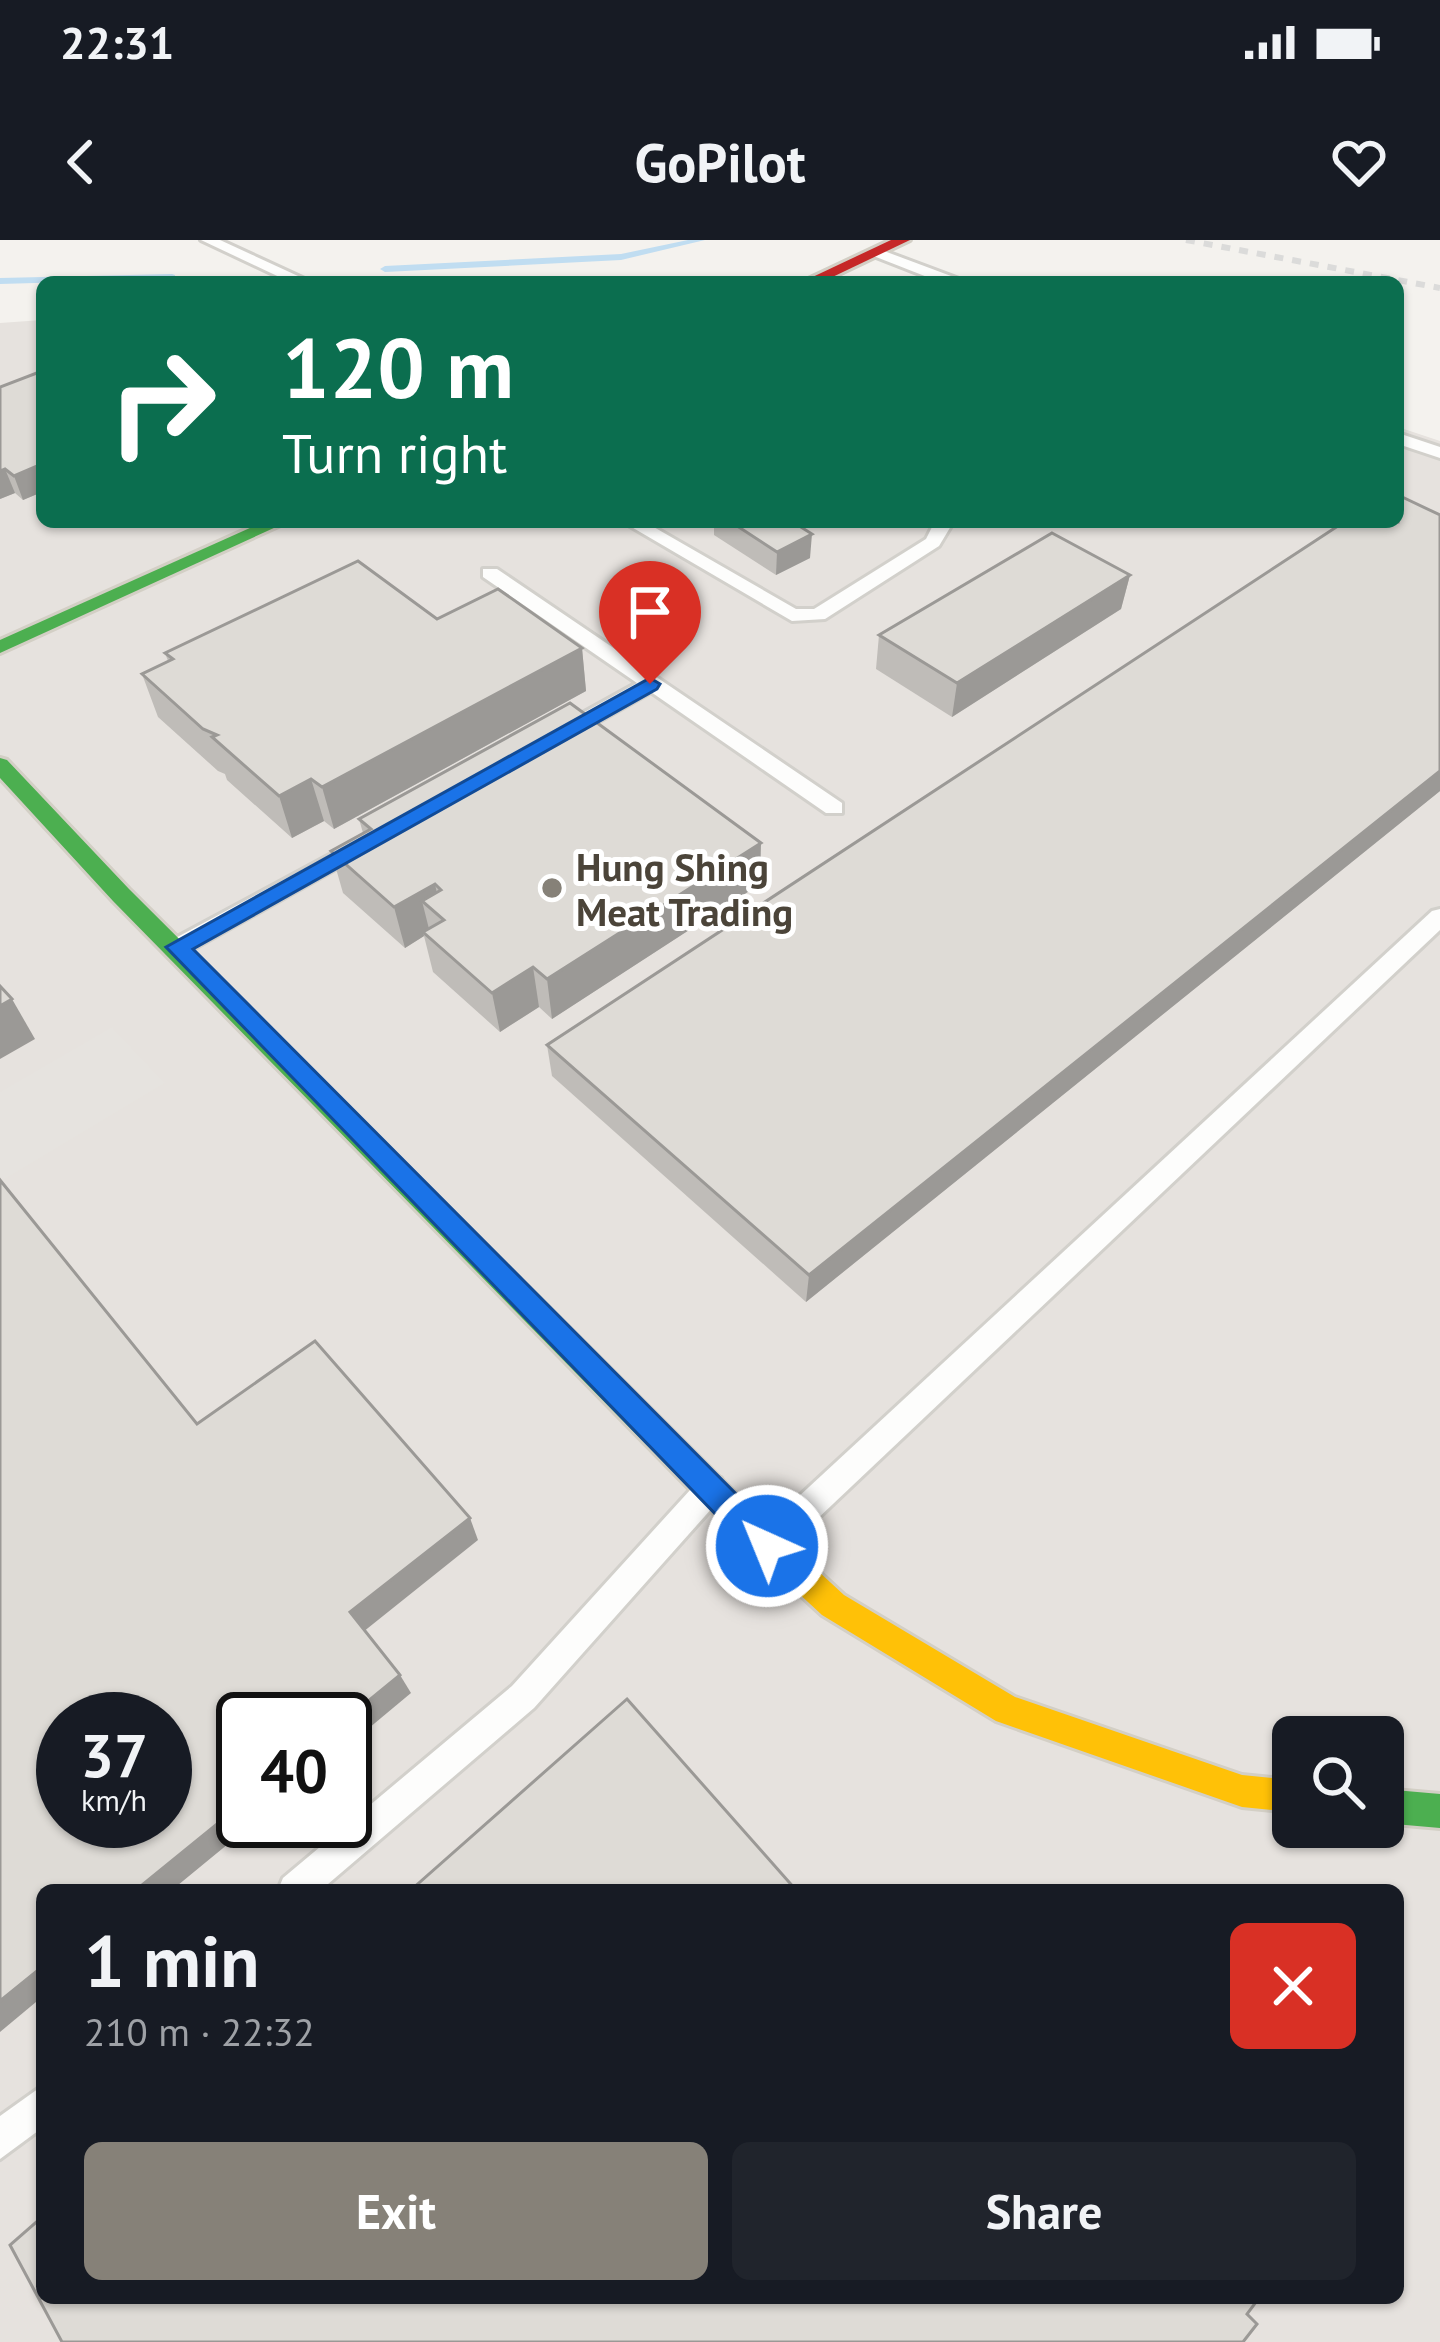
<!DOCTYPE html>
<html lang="en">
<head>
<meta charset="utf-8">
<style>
	:root { --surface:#171b24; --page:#20242c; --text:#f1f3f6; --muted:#9ea1a6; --accent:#868178 }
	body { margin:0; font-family:"PT Sans",sans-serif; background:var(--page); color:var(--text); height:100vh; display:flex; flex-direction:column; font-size:45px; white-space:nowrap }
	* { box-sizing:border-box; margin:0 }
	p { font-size:39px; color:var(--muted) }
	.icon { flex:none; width:66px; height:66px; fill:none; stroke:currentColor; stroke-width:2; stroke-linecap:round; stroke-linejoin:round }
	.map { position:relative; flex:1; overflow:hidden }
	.details { position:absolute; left:36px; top:1644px; width:1368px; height:420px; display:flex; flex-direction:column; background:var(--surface); border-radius:18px; box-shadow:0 3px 9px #0004 }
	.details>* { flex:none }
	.guide { position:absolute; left:36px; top:36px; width:1368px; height:252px; border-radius:18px; box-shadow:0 3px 9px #0004; background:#0b6e4f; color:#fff; overflow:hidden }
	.fabs { position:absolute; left:1272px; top:1476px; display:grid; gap:24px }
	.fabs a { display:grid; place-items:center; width:132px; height:132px; border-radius:18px; background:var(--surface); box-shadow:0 3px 9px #0004; font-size:60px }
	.speed { position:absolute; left:36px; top:1452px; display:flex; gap:24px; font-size:60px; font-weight:700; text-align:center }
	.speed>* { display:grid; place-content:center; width:156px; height:156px; border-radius:50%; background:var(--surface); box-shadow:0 3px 9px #0004; line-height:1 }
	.speed small { font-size:30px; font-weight:400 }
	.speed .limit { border:6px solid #111; border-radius:18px; background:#fff; color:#111 }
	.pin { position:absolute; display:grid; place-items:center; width:102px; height:102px; color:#fff; margin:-123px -51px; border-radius:50% 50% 50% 0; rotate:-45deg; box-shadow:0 0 12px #0007 }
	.pin .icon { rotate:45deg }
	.me { position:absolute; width:132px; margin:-66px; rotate:316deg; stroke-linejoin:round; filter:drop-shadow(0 0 9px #0008) }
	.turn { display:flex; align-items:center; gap:42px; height:252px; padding:0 48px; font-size:54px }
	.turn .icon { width:156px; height:156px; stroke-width:2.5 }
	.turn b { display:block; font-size:84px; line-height:102px }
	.round { display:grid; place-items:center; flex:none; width:126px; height:126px; border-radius:18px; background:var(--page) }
	.overview { display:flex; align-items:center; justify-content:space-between; height:204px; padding:0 48px }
	h1 { font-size:72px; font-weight:700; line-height:90px }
	.button { display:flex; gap:24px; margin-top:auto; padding:24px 48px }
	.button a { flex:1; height:138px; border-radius:18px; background:var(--accent); color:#fff; font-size:48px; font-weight:700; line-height:138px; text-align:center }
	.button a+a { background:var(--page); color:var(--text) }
	.status { display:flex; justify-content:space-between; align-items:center; height:84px; padding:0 60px; background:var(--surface); direction:ltr }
	.status svg { height:33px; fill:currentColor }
	header { display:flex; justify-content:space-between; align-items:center; height:156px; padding:0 48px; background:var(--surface); font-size:54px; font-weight:700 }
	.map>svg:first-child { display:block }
	.industrial { fill:#e6e2de; fill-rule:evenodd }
	.parking { fill:#e6e3df }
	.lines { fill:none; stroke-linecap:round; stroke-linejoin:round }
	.stream { fill:#c0ddf1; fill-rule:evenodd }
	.lane-casing { stroke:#d2d0cb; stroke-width:6 }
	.fast-casing { stroke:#d3cfc5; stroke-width:6 }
	.slow-casing { stroke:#d3cfc5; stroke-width:6 }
	.jam-casing { stroke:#d3cfc5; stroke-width:6 }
	.lane { fill:#fdfdfc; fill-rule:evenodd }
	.fast { fill:#4caf50; fill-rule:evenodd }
	.slow { fill:#ffc107; fill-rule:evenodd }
	.jam { fill:#c62828; fill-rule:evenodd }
	.rail { stroke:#dbdbda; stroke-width:6; stroke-dasharray:9 9; stroke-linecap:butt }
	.wall { fill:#bfbcb8 }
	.shaded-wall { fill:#9b9996 }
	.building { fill:#dedbd6; stroke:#9b9996; stroke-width:3; fill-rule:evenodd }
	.route { fill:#1a73e8; stroke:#114b97; stroke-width:3 }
	.poi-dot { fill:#868178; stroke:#fff; stroke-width:4.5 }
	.labels { text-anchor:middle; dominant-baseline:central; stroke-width:10; stroke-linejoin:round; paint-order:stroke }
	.poi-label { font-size:39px; font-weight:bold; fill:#4b4439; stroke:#fff; text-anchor:start }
</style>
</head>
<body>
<div class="status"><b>22:31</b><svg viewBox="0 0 49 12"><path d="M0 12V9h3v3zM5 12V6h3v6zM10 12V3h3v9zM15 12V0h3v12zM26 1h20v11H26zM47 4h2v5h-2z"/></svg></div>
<header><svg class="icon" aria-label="back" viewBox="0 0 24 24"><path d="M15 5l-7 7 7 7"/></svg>GoPilot<svg class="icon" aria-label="heart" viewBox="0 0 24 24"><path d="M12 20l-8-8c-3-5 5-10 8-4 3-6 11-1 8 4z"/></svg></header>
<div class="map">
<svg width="1440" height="2102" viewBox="0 0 1440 2102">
	<rect width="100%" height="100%" fill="#f4f2ee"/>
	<path class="industrial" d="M42,80V282H1398V187L1440,201V2102H0V83ZM63,1479H165V1581H63ZM243,1479H345V1581H243ZM1293,1497H1383V1587H1293ZM42,1650H1398V2058H42Z"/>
	<path class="parking" d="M112,787L165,843L0,942V852Z"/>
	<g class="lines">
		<g class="stream">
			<path d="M688,0H705L621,20L385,32L380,29L385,26L621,14Z"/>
			<path d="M172,34L175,35V39L0,44V38Z"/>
		</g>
		<defs>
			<g id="lane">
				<path d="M201,0H220L311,42H290Z"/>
				<path d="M876,8L959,39L962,42H940L871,15L869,12Z"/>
				<path d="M1398,193L1440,207V218L1398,204Z"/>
				<path d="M623,282H645L796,369H814L926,299L932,287L927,282H948L951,286L939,306L825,379L792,381Z"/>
				<path d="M483,329H497L842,563V573H826L651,452L566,500H552V490L637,443L483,337Z"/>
				<path d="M363,597L371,599V609L186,713H170V701Z"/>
				<path d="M1440,669V690L778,1316L767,1320L756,1316L752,1306L756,1296L1432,671Z"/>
				<path d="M711,1234L721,1238L726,1248L721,1258L534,1468L321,1650H278L283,1638L512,1446L701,1238Z"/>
				<path d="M42,1846V1888L0,1919V1876Z"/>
			</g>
			<g id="fast">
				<path d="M263,282H287L0,413V400Z"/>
				<path d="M0,518L7,520L129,649L752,1270L756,1280L752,1290L741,1294L730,1290L113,661L0,538Z"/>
				<path d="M1383,1549L1440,1554V1588L1383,1583Z"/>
			</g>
			<path id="slow" d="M741,1266L752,1270L844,1355L1015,1457L1242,1535L1293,1540V1572L1242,1567L996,1481L822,1375L730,1290L726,1280L730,1270Z"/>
			<path id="jam" d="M891,0H910L822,42H802Z"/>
		</defs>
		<use href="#lane" class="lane-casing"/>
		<use href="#fast" class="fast-casing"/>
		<use href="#slow" class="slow-casing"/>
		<use href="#jam" class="jam-casing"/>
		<use href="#lane" class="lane"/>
		<use href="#fast" class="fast"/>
		<use href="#slow" class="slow"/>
		<use href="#jam" class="jam"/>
		<path class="rail" d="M1186,0L1440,48"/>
	</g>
	<g class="wall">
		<path d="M42,131V252L23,260L15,253L0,259V147Z"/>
		<path d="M1440,275V551L806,1062L552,836L547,805Z"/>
		<path d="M714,282H797L795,283L810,318L776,335L714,295Z"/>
		<path d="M1130,335L1121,369L952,477L876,429L879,395Z"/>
		<path d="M437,379L582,408L586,451L334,589L324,581L292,598L227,540L225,534L218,531L158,477L142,434L168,421L165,413Z"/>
		<path d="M359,579L760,644L552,779L539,767L500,792L433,732L424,696L405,708L343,653L331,611L363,593Z"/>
	</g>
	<g class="shaded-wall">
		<path d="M42,224V252L23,260L14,236Z"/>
		<path d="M5,229L15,253L0,259V231Z"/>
		<path d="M812,294L810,318L776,335L777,312Z"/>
		<path d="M1130,335L1121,369L952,477L957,443Z"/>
		<path d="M582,408L586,451L334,589L322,547Z"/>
		<path d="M1440,531V551L806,1062L809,1035Z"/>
		<path d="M311,539L324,581L292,598L279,556Z"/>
		<path d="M761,603L760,644L552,779L547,739Z"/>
		<path d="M435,644L442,678L422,661L430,693L423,692L424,696L405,708L394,667Z"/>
		<path d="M533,727L539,767L500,792L492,753Z"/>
		<path d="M12,759L35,799L0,819V766Z"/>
		<path d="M470,1278L478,1300L363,1392L350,1372Z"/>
		<path d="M400,1435L411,1453L345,1508V1480Z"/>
		<path d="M243,1563V1581H256L172,1650H136Z"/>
		<path d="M42,1727V1757L0,1792V1761Z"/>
	</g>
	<g class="building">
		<path d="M42,131V224L14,236L5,229L0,231V147Z"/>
		<path d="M1398,255L1440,275V531L809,1035L547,805L1344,282H1398Z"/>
		<path d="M731,282H793L812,294L777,312Z"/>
		<path d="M1052,293L1130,335L957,443L879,395Z"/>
		<path d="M358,321L437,379L498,349L582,408L322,547L311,539L279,556L212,497L217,495L203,489L142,434L173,419L165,413Z"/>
		<path d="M570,463L761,603L547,739L533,727L492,753L423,692L444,680L422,661L441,650L435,644L394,667L331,611L371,589L359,579Z"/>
		<path d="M0,746L12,759L0,766Z"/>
		<path d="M0,940L197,1184L315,1101L470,1278L350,1372L400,1435L345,1480L243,1479V1563L136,1650H42V1727L0,1761ZM63,1479H165V1581H63Z"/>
		<path d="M627,1459L796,1650H411Z"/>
		<path d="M42,1977V2058H1259L1247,2074L1257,2084L1243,2102H62L10,2005Z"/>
	</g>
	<path class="route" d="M650,438L660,444L657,449L193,709L778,1296L782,1306L778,1316L767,1321L756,1316L166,707Z"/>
	<circle class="poi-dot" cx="552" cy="648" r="12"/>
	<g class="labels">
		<g class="poi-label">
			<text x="576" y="626">Hung Shing<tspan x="576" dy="45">Meat Trading</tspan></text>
		</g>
	</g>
</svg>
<div class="fabs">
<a><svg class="icon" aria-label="search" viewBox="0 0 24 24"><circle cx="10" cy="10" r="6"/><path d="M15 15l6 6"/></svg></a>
</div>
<div class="speed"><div>37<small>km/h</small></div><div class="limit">40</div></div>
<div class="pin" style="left:650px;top:444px;background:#d93025"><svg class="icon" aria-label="arrive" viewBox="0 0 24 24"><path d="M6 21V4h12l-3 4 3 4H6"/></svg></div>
<svg class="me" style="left:767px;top:1306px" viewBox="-20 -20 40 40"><circle r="17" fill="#1a73e8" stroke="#fff" stroke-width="3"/><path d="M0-11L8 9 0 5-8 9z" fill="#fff"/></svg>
<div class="guide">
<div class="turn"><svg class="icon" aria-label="right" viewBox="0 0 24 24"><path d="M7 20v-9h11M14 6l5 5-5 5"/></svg><div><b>120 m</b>Turn right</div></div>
</div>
<section class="details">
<div class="overview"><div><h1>1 min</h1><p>210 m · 22:32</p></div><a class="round" style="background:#d93025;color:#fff"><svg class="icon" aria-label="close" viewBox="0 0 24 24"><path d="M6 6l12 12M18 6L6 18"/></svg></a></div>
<div class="button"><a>Exit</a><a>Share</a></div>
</section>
</div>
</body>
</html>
